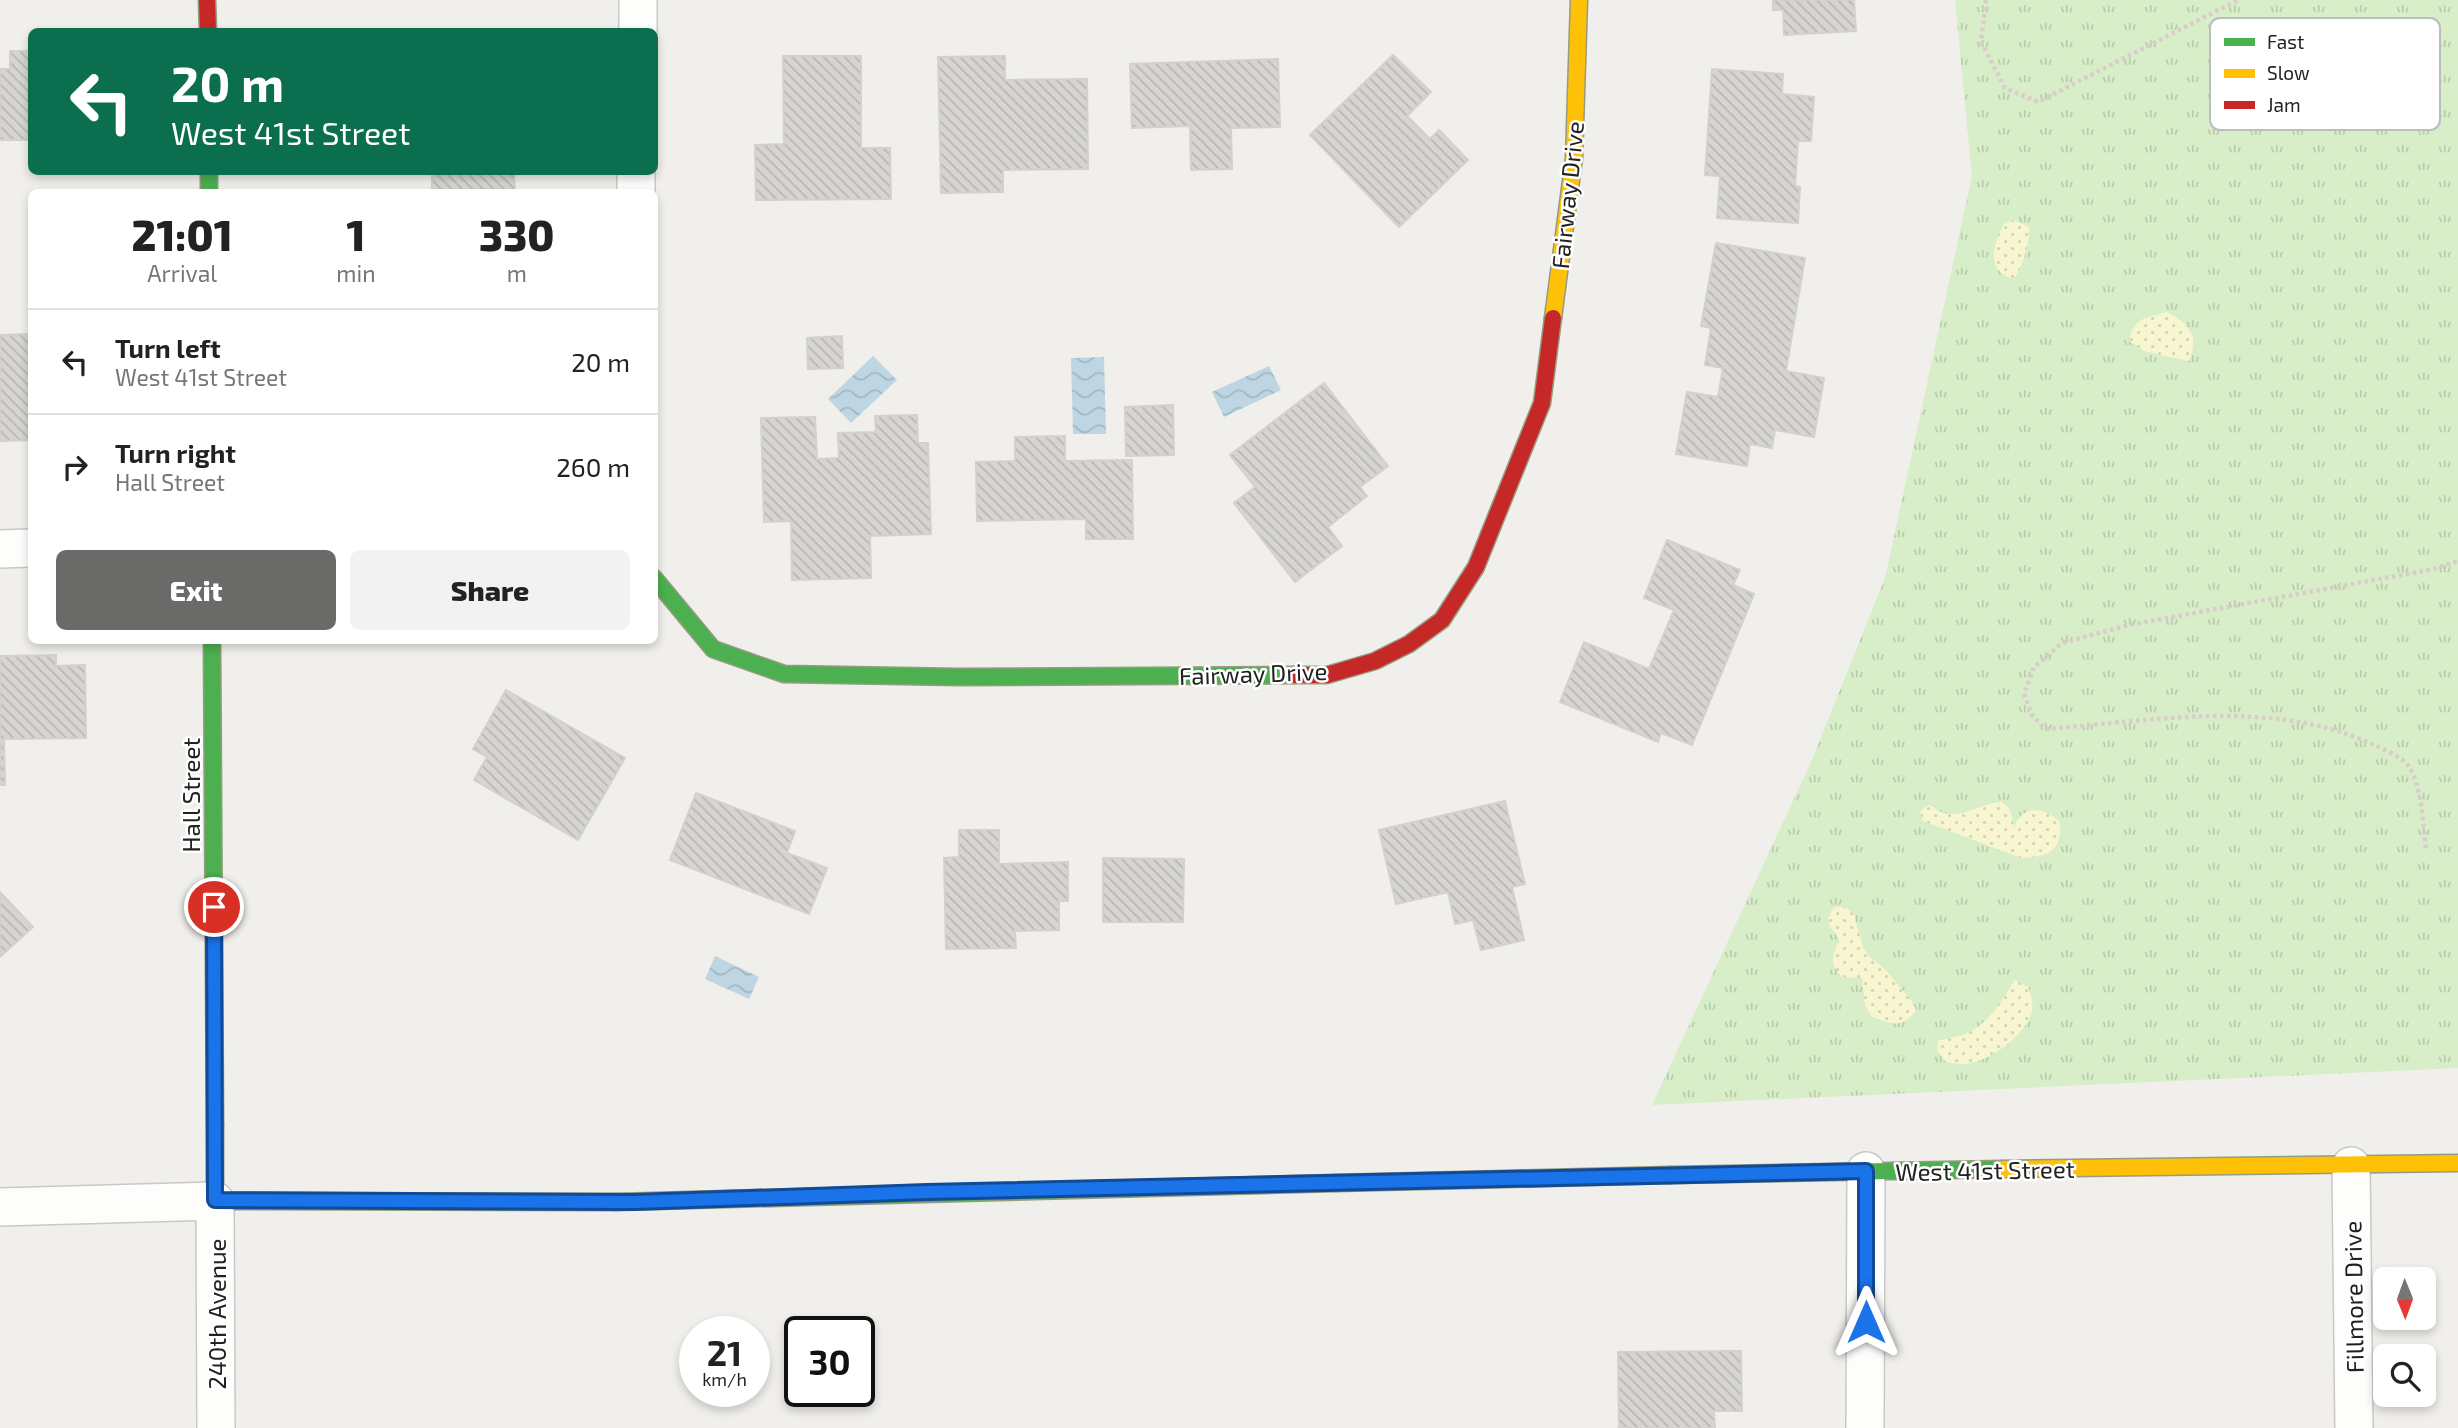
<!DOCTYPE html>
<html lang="en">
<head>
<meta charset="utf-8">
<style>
	:root { --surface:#fff; --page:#f2f2f2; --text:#222; --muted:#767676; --line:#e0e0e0; --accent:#6a6a68 }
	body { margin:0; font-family:"Exo 2",sans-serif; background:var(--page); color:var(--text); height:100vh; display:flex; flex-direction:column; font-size:26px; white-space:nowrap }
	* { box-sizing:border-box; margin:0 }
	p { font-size:23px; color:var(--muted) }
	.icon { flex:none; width:38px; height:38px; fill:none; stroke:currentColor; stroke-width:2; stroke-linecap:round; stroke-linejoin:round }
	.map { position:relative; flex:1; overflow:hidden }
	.panel { position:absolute; left:28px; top:189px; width:630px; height:455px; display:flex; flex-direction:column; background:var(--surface); border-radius:10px; box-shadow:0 4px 10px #0003 }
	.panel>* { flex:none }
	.top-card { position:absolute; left:28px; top:28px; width:630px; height:147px; border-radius:10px; box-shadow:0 4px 10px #0003; background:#0b6e4f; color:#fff; overflow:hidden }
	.needle { width:46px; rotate:179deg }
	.controls { position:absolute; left:2373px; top:1267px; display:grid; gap:14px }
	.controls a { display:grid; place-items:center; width:63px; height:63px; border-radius:10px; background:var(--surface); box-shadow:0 4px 10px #0003; font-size:35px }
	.speed { position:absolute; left:679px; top:1316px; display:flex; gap:14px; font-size:35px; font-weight:700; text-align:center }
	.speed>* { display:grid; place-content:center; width:91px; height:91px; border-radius:50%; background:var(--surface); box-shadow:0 4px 10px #0003; line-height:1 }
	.speed small { font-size:18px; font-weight:400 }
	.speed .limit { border:4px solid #111; border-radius:10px; background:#fff; color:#111 }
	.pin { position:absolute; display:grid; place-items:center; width:60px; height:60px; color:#fff; margin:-30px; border:4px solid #fff; border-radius:50%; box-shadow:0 2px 7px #0007 }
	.me { position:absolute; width:77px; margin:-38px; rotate:0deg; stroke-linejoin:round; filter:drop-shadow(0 0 5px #0008) }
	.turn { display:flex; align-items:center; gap:24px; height:147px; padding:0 28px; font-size:32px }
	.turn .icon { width:91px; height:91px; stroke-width:2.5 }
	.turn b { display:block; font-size:49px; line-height:60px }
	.eta { display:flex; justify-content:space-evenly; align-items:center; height:119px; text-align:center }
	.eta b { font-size:42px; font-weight:800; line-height:49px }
	.button { display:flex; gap:14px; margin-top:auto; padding:14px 28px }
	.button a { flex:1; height:80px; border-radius:10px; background:var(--accent); color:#fff; font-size:28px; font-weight:800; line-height:80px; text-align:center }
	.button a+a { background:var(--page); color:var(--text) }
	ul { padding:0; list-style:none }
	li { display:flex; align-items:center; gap:21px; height:105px; padding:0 28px; border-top:2px solid var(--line) }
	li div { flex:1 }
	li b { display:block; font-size:26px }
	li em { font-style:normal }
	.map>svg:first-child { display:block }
	.grass { fill:url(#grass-tufts) }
	.sand { fill:url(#sand-dots) }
	.water { fill:url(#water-waves) }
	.building { fill:url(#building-back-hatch); stroke:#d3d1cc; stroke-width:2 }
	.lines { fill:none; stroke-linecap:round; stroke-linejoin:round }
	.street-casing { stroke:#c9c8c7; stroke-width:40 }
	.fast-casing { stroke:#969c81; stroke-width:19 }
	.slow-casing { stroke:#969c81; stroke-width:19 }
	.jam-casing { stroke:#969c81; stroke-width:19 }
	.path { stroke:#d9cdc9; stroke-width:4.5; stroke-dasharray:3.5 3.5; stroke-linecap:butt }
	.street { stroke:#fdfdfc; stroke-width:37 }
	.fast { stroke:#4caf50; stroke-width:16 }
	.slow { stroke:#ffc107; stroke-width:16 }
	.jam { stroke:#c62828; stroke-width:16 }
	.route-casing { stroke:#114b97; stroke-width:18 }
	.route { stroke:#1a73e8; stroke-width:12 }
	.labels { text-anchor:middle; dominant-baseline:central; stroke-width:5; stroke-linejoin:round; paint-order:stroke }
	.street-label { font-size:24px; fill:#222; stroke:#fff }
	.key { fill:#fff; stroke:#bdbdbd; stroke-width:2 }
	.key-label { font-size:19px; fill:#222 }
</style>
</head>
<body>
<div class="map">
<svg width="2458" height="1428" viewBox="0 0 2458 1428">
	<defs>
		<pattern id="grass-tufts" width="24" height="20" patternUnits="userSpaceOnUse" patternTransform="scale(1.75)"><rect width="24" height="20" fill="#d7eec9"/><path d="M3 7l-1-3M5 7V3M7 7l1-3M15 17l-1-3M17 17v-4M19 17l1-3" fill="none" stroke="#b8ccac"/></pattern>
		<pattern id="sand-dots" width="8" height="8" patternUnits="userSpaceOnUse" patternTransform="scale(1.75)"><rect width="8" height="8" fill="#f8f6d0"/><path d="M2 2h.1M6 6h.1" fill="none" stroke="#d4d3b2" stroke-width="1.8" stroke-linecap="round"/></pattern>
		<pattern id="water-waves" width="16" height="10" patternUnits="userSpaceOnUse" patternTransform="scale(1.75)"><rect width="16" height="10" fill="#bed6e4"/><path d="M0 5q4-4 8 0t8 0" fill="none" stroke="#a3b7c3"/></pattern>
		<pattern id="building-back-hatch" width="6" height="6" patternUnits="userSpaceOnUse" patternTransform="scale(1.75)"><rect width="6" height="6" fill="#d7d5d2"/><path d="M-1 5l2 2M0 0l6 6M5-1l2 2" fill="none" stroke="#b8b7b4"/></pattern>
	</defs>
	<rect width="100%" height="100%" fill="#f0efeb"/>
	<path class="grass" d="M1955,0H2458V1068L1652,1105L1811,762L1885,578L1972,176Z"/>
	<g class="sand">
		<path d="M2014,220L2029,227C2030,240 2023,269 2013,279C1985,271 1993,244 2004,224Z"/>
		<path d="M2167,312C2189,324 2200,335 2189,361L2144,351L2129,341C2134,317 2146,318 2167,312Z"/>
		<path d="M2002,802L2010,809L2014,827C2023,804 2044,807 2060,822C2062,852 2048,857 2021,858L1923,821L1920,813L1925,807L1930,805C1956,827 1975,803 2002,802Z"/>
		<path d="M1835,907H1846L1854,915L1863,948L1870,957L1886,970L1914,1004L1916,1011C1899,1029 1894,1024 1872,1017L1865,1005L1862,978L1842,977C1829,964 1832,957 1839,940C1831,925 1822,922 1835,907Z"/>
		<path d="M2015,980L2028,987C2032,997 2035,1009 2029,1019C2019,1040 1985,1064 1962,1064C1956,1064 1950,1062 1945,1061L1937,1051L1938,1040C1983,1035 1992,1015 2015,980Z"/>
	</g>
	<g class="water">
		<path d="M873,356L897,380L851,423L828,399Z"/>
		<path d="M1104,357L1106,434H1073L1071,358Z"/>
		<path d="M1269,366L1281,390L1224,417L1212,392Z"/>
		<path d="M715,956L759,977L749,999L705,979Z"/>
	</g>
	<g class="building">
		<path d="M1773,0H1854L1856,31L1784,35L1783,10H1773Z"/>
		<path d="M10,51H32V140H0V69H10Z"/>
		<path d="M1393,55L1431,92L1407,116L1430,139L1439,130L1468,160L1399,227L1310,135Z"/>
		<path d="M783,56H861V148H890L891,199L756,200L755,145L784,144Z"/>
		<path d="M1005,56V80L1087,79L1088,169L1003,170V192L941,193L938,57Z"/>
		<path d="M1278,59L1280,127L1231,128L1232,169L1191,170L1190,126L1132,128L1130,64Z"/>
		<path d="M1712,69L1783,74L1782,94L1814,97L1811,141H1798L1795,186L1800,187L1798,223L1717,218L1720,176L1705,175Z"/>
		<path d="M432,172H514L515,192H432Z"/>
		<path d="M1716,243L1805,258L1786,371L1824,378L1814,437L1775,430L1772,448L1750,444L1747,466L1676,454L1687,392L1718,397L1723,368L1705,365L1711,328L1701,326Z"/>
		<path d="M32,334V440L0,441V335Z"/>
		<path d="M842,336L843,368L808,369L807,338Z"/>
		<path d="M1324,383L1388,466L1360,487L1367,496L1328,527L1342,546L1295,582L1234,503L1255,487L1230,455Z"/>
		<path d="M1173,405L1174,455L1126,456L1125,407Z"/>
		<path d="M917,415L918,443H928L931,534L870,536L871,578L792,580L791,521L764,522L761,418L815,417L817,459L839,458L838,433L876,432L875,416Z"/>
		<path d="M1065,436V461L1132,460L1133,539H1086V519L977,521L976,462L1015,461V437Z"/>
		<path d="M1667,540L1740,570L1733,585L1754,594L1692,745L1661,733L1658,742L1560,702L1584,642L1649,669L1674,610L1644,598Z"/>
		<path d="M56,655V666L85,665L86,738L4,739L5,785H0V656Z"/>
		<path d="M506,690L625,758L578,840L474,780L487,757L473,749Z"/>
		<path d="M696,793L795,831L787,853L827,868L809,914L670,860Z"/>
		<path d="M1505,801L1525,884L1512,887L1524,940L1481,950L1473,920L1455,924L1448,892L1396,904L1379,830Z"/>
		<path d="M959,830H999V864L1068,862V901H1059V930L1015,931L1016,948L946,949L944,858L959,857Z"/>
		<path d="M1103,858L1184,859L1183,922H1103Z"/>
		<path d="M0,892L33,927L0,957Z"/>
		<path d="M1741,1351L1742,1411H1714L1715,1428H1619L1618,1352Z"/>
	</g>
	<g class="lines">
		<defs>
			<g id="street">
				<path d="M638,32V0"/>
				<path d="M636,192V172"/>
				<path d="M0,549L32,548"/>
				<path d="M2351,1166L2354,1428"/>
				<path d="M0,1207L215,1201L216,1428"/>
				<path d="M1865,1428L1866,1171"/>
			</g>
			<g id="fast">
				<path d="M209,172V192"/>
				<path d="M654,578L713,649L784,674L959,677L1294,675"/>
				<path d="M212,640L215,1125"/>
				<path d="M1670,1175L2002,1169"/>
				<path d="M616,1202L1336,1183"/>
			</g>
			<g id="slow">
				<path d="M1553,318L1574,158L1579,0"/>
				<path d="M215,1125V1201L616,1202"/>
				<path d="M2002,1169L2458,1163"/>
				<path d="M1336,1183L1670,1175"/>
			</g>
			<g id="jam">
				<path d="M207,0L208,32"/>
				<path d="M1294,675H1327L1375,661L1409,644L1442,620L1476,567L1542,403L1553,318"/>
			</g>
		</defs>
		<use href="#street" class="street-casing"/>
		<use href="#fast" class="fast-casing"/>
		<use href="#slow" class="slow-casing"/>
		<use href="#jam" class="jam-casing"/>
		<g class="path">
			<path d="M1986,0L1981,42L2005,88L2038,102L2238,0"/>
			<path d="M2426,848C2422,822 2423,788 2408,765C2402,757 2385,750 2376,746C2274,697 2153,721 2045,729L2032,715L2024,694L2034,667L2062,643L2129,625L2434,569L2458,561"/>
		</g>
		<use href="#street" class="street"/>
		<use href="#fast" class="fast"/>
		<use href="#slow" class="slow"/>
		<use href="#jam" class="jam"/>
	</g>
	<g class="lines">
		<defs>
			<path id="route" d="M214,907L215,1200L634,1202L927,1192L1866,1171V1322"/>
		</defs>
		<use href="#route" class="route-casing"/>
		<use href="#route" class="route"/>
	</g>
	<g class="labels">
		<g class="street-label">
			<text transform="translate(1567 195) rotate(-84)">Fairway Drive</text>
			<text transform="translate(1253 673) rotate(-2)">Fairway Drive</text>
			<text transform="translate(190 795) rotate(-90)">Hall Street</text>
			<text transform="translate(1985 1170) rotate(-1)">West 41st Street</text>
			<text transform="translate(2353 1297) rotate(-91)">Fillmore Drive</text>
			<text transform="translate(216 1314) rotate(-90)">240th Avenue</text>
		</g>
	</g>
	<rect x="2210" y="18" width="230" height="112" rx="10" class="key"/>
	<rect x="2224" y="38" width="31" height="8" fill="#4caf50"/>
	<rect x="2224" y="69" width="31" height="9" fill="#ffc107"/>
	<rect x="2224" y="101" width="31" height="8" fill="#c62828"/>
	<g class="key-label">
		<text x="2267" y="49">Fast</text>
		<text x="2267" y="80">Slow</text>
		<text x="2267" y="112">Jam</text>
	</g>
</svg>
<div class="controls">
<a><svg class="needle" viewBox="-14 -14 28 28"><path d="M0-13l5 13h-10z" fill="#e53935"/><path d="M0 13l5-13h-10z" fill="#767676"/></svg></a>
<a><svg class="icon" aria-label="search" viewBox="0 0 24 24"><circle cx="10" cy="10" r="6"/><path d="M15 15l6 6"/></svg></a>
</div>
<div class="speed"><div>21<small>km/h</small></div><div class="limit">30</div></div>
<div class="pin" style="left:214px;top:907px;background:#d93025"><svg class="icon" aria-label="arrive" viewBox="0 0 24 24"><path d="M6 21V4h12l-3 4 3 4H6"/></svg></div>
<svg class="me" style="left:1866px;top:1322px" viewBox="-20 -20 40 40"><path d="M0-17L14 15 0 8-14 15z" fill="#1a73e8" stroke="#fff" stroke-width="4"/></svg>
<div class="top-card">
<div class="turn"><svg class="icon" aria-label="left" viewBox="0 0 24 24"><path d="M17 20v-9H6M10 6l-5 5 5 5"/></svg><div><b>20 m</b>West 41st Street</div></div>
</div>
<section class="panel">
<div class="eta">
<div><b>21:01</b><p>Arrival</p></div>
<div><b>1</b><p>min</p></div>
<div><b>330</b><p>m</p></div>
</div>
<ul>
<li><svg class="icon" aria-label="left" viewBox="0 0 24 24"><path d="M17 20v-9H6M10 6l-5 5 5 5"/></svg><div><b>Turn left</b><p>West 41st Street</p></div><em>20 m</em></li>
<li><svg class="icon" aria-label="right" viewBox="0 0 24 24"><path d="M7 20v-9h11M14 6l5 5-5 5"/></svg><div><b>Turn right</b><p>Hall Street</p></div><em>260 m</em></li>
</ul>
<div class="button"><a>Exit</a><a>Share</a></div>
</section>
</div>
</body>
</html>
